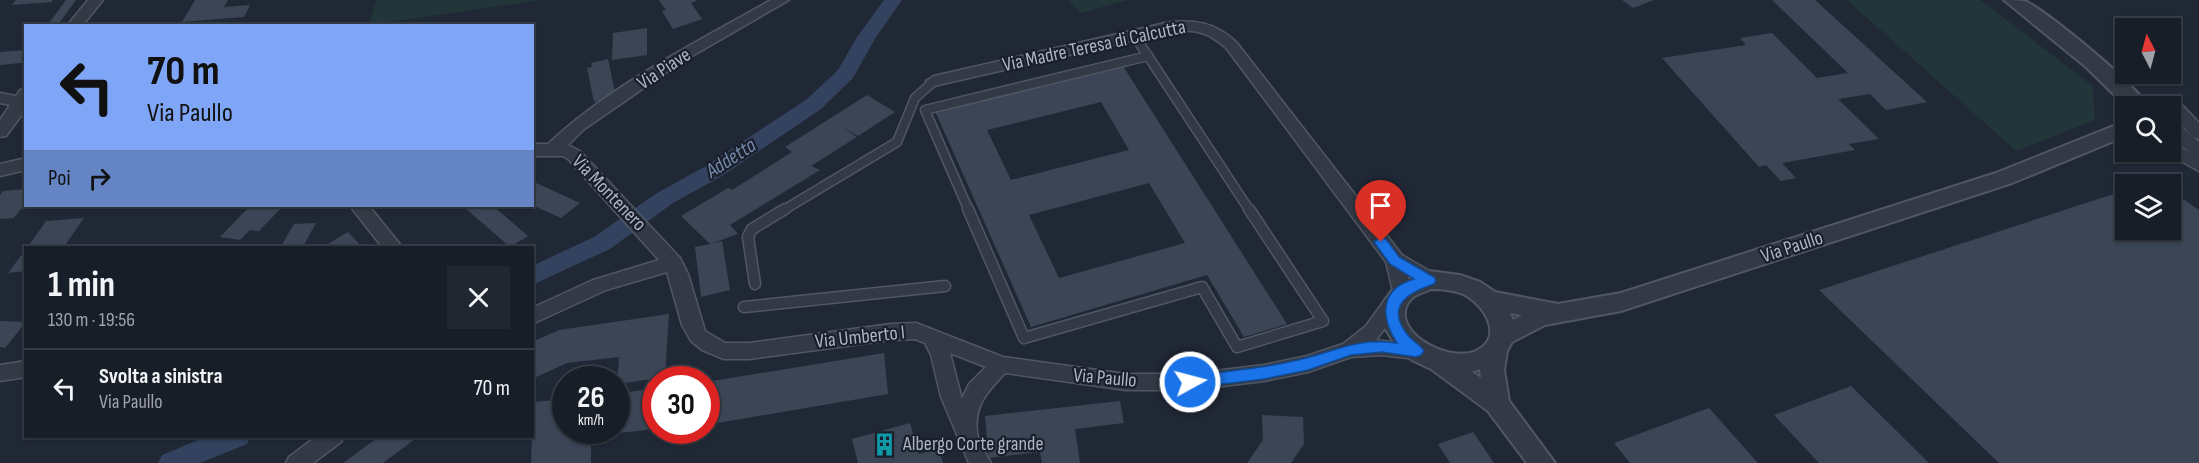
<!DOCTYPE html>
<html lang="it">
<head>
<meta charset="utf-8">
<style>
	:root { --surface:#181e28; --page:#212730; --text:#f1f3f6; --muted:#9fa2a8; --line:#363c45 }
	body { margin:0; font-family:"Sofia Sans Condensed",sans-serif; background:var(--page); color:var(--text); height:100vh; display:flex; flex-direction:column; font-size:22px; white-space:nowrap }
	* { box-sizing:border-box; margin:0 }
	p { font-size:20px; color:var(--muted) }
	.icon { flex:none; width:33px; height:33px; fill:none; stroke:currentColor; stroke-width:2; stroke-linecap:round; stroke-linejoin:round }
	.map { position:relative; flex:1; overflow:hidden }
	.sheet { position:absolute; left:24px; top:246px; width:510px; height:192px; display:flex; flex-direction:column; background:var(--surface); border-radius:0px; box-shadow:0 2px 4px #0004,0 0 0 2px var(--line) }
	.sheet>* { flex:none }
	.hud { position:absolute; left:24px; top:24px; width:510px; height:183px; border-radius:0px; box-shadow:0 2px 4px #0004,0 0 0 2px var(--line); background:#7fa5f6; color:#111; overflow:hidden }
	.needle { width:39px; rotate:354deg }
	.controls { position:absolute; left:2115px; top:18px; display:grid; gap:12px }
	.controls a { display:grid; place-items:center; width:66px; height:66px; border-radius:0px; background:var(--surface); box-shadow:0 2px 4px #0004,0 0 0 2px var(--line); font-size:30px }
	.speed { position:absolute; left:552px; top:366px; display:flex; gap:12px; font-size:30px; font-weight:700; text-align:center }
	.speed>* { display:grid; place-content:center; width:78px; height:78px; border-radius:50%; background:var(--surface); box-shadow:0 2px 4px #0004,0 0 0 2px var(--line); line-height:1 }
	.speed small { font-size:15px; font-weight:400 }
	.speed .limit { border:9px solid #d22; background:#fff; color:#111 }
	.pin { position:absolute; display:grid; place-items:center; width:51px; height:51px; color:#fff; margin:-62px -26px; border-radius:50% 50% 50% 0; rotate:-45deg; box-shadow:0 0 6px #0007 }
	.pin .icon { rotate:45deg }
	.me { position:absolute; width:66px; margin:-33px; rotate:83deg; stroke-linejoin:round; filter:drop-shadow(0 0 4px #0008) }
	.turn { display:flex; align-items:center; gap:21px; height:126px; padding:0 24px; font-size:27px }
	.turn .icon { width:78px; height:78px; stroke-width:2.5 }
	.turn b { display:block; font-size:42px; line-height:51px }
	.then { display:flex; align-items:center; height:57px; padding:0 24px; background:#0003; gap:12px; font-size:22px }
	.round { display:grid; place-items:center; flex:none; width:63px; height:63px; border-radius:0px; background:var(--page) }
	.headline { display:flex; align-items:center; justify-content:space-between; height:102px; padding:0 24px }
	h1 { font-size:36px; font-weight:700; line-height:45px }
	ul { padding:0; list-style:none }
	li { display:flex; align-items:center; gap:18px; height:78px; padding:0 24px; border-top:2px solid var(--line) }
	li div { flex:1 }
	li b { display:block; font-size:22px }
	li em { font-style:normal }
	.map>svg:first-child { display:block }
	.green { fill:#223538 }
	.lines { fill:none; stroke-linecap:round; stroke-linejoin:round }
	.canal { fill:#33425e; fill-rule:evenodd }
	.building { fill:#3c4556; fill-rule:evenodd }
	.service-far1-casing { stroke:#505764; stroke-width:11 }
	.service-casing { stroke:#505764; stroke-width:13 }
	.minor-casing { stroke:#505764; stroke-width:3 }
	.tertiary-casing { stroke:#505764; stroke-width:4 }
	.service-far1 { stroke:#333a46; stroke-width:8 }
	.service { stroke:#333a46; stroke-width:10 }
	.minor { fill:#333a46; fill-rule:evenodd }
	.tertiary { fill:#333a46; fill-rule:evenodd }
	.route { fill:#1a73e8; stroke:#114b97; stroke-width:1.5 }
	.labels { text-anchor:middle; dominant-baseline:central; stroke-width:4.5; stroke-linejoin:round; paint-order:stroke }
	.street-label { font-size:20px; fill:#adb4c3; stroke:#191f2b }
	.poi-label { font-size:20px; fill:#adb4c3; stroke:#191f2b; text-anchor:start }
	.water-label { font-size:21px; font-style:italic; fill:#7589ac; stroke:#191f2b }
</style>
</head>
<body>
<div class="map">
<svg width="2199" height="463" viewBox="0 0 2199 463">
	<rect width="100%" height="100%" fill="#202836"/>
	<g class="green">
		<path d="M376,0H542L369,25Z"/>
		<path d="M1069,0H1128L1081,13Z"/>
		<path d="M1847,0H1980L2093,86L2095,120L2016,151Z"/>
	</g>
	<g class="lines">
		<g class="canal">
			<path d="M884,0H902L876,37L853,78L821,109L722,176L673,203L610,249L532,285V266L594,237L657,193L706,166L807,99L838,70L857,37Z"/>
			<path d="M208,436H251L247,444L200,463H158L162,455Z"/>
		</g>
	</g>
	<g class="building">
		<path d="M16,0H52V2L12,5Z"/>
		<path d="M66,0H76L57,26H47Z"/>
		<path d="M195,0H228L224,7L250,5L244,17L182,22Z"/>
		<path d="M659,0H698L691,3L702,19L673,29L662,11L666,10Z"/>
		<path d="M1622,0H1654L1633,8Z"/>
		<path d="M1772,0H1815L1927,102L1886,110L1870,94L1838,99L1879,139L1849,144L1855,150L1782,163L1796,178L1781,181L1766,165L1759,167L1662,58L1746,45L1740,38L1772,33L1817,78L1848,73Z"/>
		<path d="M647,28V55L612,60L613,33Z"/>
		<path d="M26,50V58L21,63L0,65V52Z"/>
		<path d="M608,59L616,97L594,102L587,68L592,67L591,63Z"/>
		<path d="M1123,66L1287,324L1244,337L1207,275L1031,327L935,111ZM1101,102L1129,150L1011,180L987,130ZM1149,183L1185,243L1059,278L1029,215Z"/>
		<path d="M867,95L895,112L858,136L843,127L857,137L811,166L820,170L730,225L738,234L710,244L722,241L730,290L701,297L695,247L710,244L681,216L728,188L732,190L792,152L785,147Z"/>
		<path d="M532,181L580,203L561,218L532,205Z"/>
		<path d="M26,189V202L14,218L0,219V195L3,191Z"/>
		<path d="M2126,190V230H2170V190L2199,210V463H1999L1819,290Z"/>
		<path d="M250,206H283L259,231L250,230L240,240L220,237Z"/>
		<path d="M466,206H493L528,236L510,247L464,207Z"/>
		<path d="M84,218L63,248H27L46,221Z"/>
		<path d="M316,223L302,248H280L294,224Z"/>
		<path d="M348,232L363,248H321Z"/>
		<path d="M26,249V271L8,273Z"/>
		<path d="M669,314L665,377L617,384L619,357L567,363L532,379V342L559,330Z"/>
		<path d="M0,321L26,322L5,348L0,347Z"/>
		<path d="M884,353L888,394L706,425V382Z"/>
		<path d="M1851,386L1929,463H1819L1774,415Z"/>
		<path d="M656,389V429L591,436V463H531L533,402L566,399V430H616V393Z"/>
		<path d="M1120,401L1124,423L1075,429L1080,463H1042L1040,452L989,458L985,416Z"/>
		<path d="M1709,408L1758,463H1630L1614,443Z"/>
		<path d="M1262,415L1303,417L1304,444L1291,463H1247L1263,440Z"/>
		<path d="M910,423L919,454L939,449L943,463H858L852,439Z"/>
		<path d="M1473,432L1494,463H1450L1438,444Z"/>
		<path d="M380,436H419L383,463H343Z"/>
	</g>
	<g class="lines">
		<defs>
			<g id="service-far1">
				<path d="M1134,35L1148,56"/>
				<path d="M1148,56L1250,211"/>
				<path d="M782,211L897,142L915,98L934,81"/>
				<path d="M969,211L925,110L1148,56"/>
			</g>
			<g id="service">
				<path d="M968,209L1024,338L1202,287L1237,347L1323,321L1249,209"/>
				<path d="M755,284L748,237L752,229L785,209"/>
				<path d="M744,307L945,286"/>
			</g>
			<g id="minor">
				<path d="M88,0H103L82,26H67Z"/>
				<path d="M771,0H789L680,63L583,130L568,145L580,151L680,258L688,274L705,331L725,343H749L891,324L916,323L1003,357L1126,374H1190L1264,365L1307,356L1343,344L1366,326L1387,297L1394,295L1386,262L1227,49C1207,30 1191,28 1165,33L934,86L926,81L934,76L1165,23C1194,19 1216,22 1237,43L1402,255L1436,275L1438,280L1436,285L1429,287L1408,276L1411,292L1409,297L1402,299L1404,302L1401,307L1376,340L1423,346L1426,351L1423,356L1416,359L1381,355L1351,357L1308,372L1264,381L1190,390H1126L1005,373C988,391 974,405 977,432C978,442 986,454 991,463H969L941,397L931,355L925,343L915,339L891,340L749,359H724L702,350L691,341L682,325L667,272L606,290L532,324V308L593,280L659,260L568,159L563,156H532V144H548C612,84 695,43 771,0ZM950,353L986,367L969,384L962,399Z"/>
				<path d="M26,89V109L6,136L0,137V120L10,105L0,103V93L16,96L20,90Z"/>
				<path d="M2175,103L2181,104L2199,123V139L2193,137L2170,113V106H2168Z"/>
				<path d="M2170,121L2176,122L2199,142V157L2197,156L2199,157V171L2164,152H2170V142L2189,152L2170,135Z"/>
				<path d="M26,158V170L0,176V164Z"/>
				<path d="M350,206H369L403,248H383Z"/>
				<path d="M26,361V377L0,381V365Z"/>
				<path d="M317,436H344L341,442L313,463H286L289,457Z"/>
			</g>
			<g id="tertiary">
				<path d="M2004,0C2011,0 2021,0 2027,2C2051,15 2136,84 2147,106H2126L2086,67Z"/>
				<path d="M2126,121V136L2012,183L1621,311L1545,325L1512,342L1507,351L1504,370L1509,401L1555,463H1527L1488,411L1431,369L1412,360L1396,346L1382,323V306L1385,300L1396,285L1429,271L1460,275L1480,282L1495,292L1558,304L1621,293L1996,173ZM1431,289C1442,289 1453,290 1463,294C1484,304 1505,337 1476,351C1446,364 1385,328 1411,299C1416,294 1425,292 1431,289ZM1510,313L1522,315L1513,320ZM1480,369V370L1481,378L1472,372Z"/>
			</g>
		</defs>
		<use href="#service-far1" class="service-far1-casing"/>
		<use href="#service" class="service-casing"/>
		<use href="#minor" class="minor-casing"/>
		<use href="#tertiary" class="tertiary-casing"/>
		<use href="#service-far1" class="service-far1"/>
		<use href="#service" class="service"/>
		<use href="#minor" class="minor"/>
		<use href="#tertiary" class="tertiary"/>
	</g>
	<path class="route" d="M1381,237L1386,239L1399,257L1434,277L1436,280L1434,284C1409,292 1385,306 1407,334C1412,341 1420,344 1424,351L1421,355L1416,357L1382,352L1351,355L1308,370L1264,379L1190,388L1184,386L1182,382L1184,378L1190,376C1229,371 1268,368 1306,358C1341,349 1358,338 1397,343C1380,317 1380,289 1414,279L1390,264L1374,242Z"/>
	<defs>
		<symbol id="building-bare" viewBox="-9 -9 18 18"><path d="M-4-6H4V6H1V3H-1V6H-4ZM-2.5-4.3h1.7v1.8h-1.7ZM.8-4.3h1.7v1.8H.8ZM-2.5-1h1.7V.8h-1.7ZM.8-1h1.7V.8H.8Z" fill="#0f9aa8" stroke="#191f2b" stroke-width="2.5" paint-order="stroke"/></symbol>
	</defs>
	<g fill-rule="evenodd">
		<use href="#building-bare" x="868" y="428" width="33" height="33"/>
	</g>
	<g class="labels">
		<g class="street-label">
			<text transform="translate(1094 46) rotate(-12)">Via Madre Teresa di Calcutta</text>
			<text transform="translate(664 69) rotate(-33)">Via Piave</text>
			<text transform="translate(609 193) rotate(46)">Via Montenero</text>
			<text transform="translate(1792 247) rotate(-18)">Via Paullo</text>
			<text transform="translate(860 337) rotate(-6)">Via Umberto I</text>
			<text transform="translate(1105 378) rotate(5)">Via Paullo</text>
		</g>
		<g class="poi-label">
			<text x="903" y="444">Albergo Corte grande</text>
		</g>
		<g class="water-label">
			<text transform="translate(731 158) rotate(-33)">Addetta</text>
		</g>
	</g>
</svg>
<div class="controls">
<a><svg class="needle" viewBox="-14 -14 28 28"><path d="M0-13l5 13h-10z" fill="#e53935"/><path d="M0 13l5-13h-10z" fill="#9fa2a8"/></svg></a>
<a><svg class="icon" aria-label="search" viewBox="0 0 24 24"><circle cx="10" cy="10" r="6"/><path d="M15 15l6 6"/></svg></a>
<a><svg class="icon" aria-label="layers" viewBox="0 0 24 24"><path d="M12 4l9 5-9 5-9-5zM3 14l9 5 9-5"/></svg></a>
</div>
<div class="speed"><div>26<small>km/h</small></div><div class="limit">30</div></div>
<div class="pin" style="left:1381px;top:242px;background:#d93025"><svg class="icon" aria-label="arrive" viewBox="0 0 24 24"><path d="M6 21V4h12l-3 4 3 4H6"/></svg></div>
<svg class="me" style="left:1190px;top:382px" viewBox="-20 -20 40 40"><circle r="17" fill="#1a73e8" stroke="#fff" stroke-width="3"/><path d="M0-11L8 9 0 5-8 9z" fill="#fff"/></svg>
<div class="hud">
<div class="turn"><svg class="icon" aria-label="left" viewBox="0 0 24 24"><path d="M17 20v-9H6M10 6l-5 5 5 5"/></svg><div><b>70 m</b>Via Paullo</div></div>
<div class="then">Poi<svg class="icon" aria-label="right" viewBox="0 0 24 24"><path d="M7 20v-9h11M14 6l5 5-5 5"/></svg></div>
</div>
<section class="sheet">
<div class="headline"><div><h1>1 min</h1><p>130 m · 19:56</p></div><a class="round"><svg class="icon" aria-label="close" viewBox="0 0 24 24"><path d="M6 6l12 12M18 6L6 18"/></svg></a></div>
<ul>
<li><svg class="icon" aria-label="left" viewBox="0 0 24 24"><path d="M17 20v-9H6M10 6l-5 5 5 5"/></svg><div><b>Svolta a sinistra</b><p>Via Paullo</p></div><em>70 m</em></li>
</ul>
</section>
</div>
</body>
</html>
